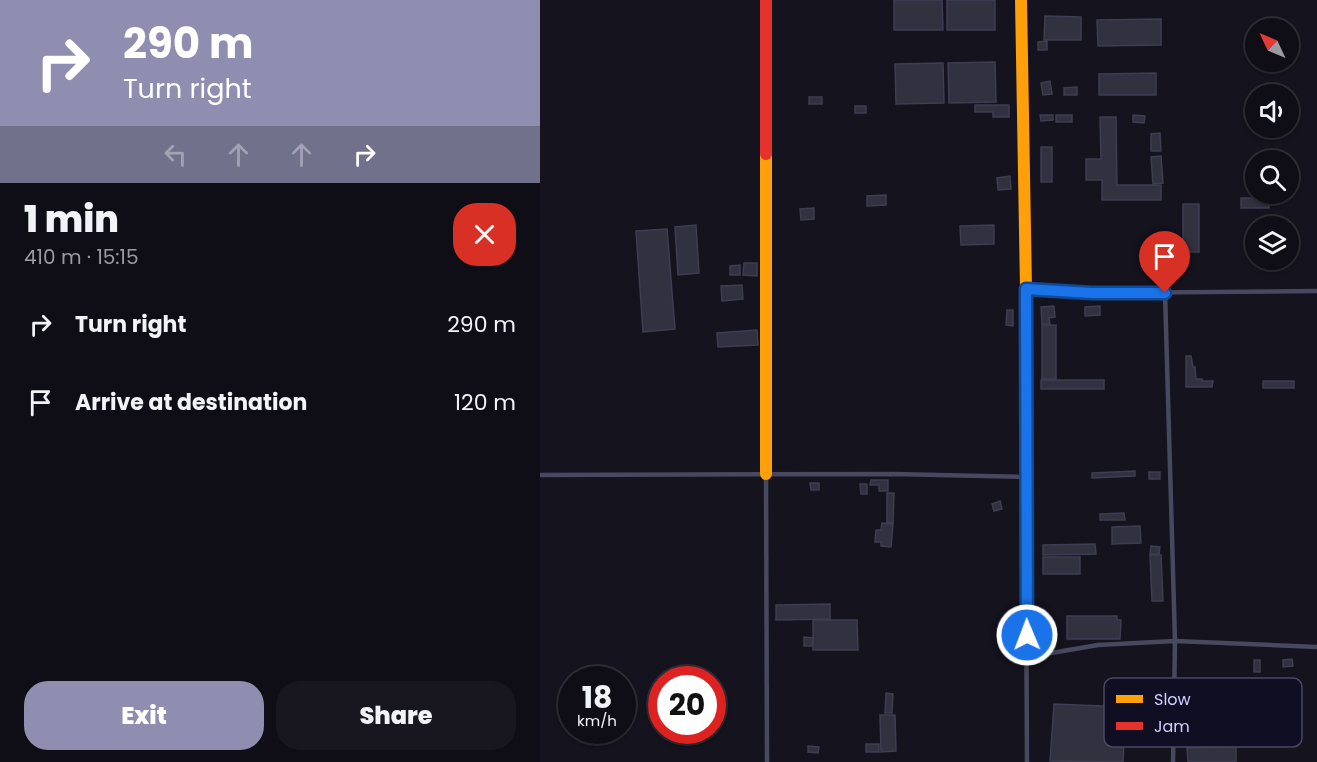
<!DOCTYPE html>
<html lang="en">
<head>
<meta charset="utf-8">
<style>
	:root { --surface:#0f0e16; --page:#18171f; --text:#f1f3f6; --muted:#9b9ca1; --line:#2f2e35; --accent:#8f8eb0 }
	body { margin:0; font-family:Poppins,sans-serif; background:var(--page); color:var(--text); height:100vh; display:flex; flex-direction:column; font-size:22px; white-space:nowrap }
	* { box-sizing:border-box; margin:0 }
	p { font-size:20px; color:var(--muted) }
	.icon { flex:none; width:33px; height:33px; fill:none; stroke:currentColor; stroke-width:2; stroke-linecap:round; stroke-linejoin:round }
	.map { position:relative; flex:1; overflow:hidden }
	.sheet { display:flex; flex-direction:column; background:var(--surface); width:540px }
	.sheet>* { flex:none }
	.banner { background:#8f8eb0; color:#fff; overflow:hidden }
	.needle { width:39px; rotate:314deg }
	.fabs { position:absolute; left:705px; top:18px; display:grid; gap:12px }
	.fabs a { display:grid; place-items:center; width:54px; height:54px; border-radius:50%; background:var(--surface); box-shadow:0 2px 4px #0004,0 0 0 2px var(--line); font-size:30px }
	.speed { position:absolute; left:18px; top:666px; display:flex; gap:12px; font-size:30px; font-weight:700; text-align:center }
	.speed>* { display:grid; place-content:center; width:78px; height:78px; border-radius:50%; background:var(--surface); box-shadow:0 2px 4px #0004,0 0 0 2px var(--line); line-height:1 }
	.speed small { font-size:15px; font-weight:400 }
	.speed .limit { border:9px solid #d22; background:#fff; color:#111 }
	.pin { position:absolute; display:grid; place-items:center; width:51px; height:51px; color:#fff; margin:-62px -26px; border-radius:50% 50% 50% 0; rotate:-45deg; box-shadow:0 0 6px #0007 }
	.pin .icon { rotate:45deg }
	.me { position:absolute; width:66px; margin:-33px; rotate:359deg; stroke-linejoin:round; filter:drop-shadow(0 0 4px #0008) }
	.turn { display:flex; align-items:center; gap:21px; height:126px; padding:0 24px; font-size:27px }
	.turn .icon { width:78px; height:78px; stroke-width:2.5 }
	.turn b { display:block; font-size:42px; line-height:51px }
	.lanes { display:flex; align-items:center; height:57px; padding:0 24px; background:#0003; justify-content:center; gap:30px; direction:ltr }
	.lanes .off { opacity:.35 }
	.round { display:grid; place-items:center; flex:none; width:63px; height:63px; border-radius:24px; background:var(--page) }
	.overview { display:flex; align-items:center; justify-content:space-between; height:102px; padding:0 24px }
	h1 { font-size:36px; font-weight:800; line-height:45px }
	.action { display:flex; gap:12px; margin-top:auto; padding:12px 24px }
	.action a { flex:1; height:69px; border-radius:24px; background:var(--accent); color:#fff; font-size:24px; font-weight:800; line-height:69px; text-align:center }
	.action a+a { background:var(--page); color:var(--text) }
	ul { padding:0; list-style:none }
	li { display:flex; align-items:center; gap:18px; height:78px; padding:0 24px }
	li div { flex:1 }
	li b { display:block; font-size:22px }
	li em { font-style:normal }
	main { display:flex; flex:1; min-height:0 }
	.map>svg:first-child { display:block }
	.building { fill:#323140; stroke:#3f3d52; stroke-width:1.5 }
	.lines { fill:none; stroke-linecap:round; stroke-linejoin:round }
	.lane { stroke:#48495f; stroke-width:4.5 }
	.slow { stroke:#ff9f0a; stroke-width:12 }
	.jam { stroke:#e5322d; stroke-width:12 }
	.route-casing { stroke:#114b97; stroke-width:15 }
	.route { stroke:#1a73e8; stroke-width:10 }
	.key { fill:#100e23; stroke:#4a4865; stroke-width:1.5 }
	.key-label { font-size:16px; fill:#d1d0ff }
</style>
</head>
<body>
<main>
<section class="sheet">
<div class="banner">
<div class="turn"><svg class="icon" aria-label="right" viewBox="0 0 24 24"><path d="M7 20v-9h11M14 6l5 5-5 5"/></svg><div><b>290 m</b>Turn right</div></div>
<div class="lanes"><svg class="icon off" aria-label="left" viewBox="0 0 24 24"><path d="M17 20v-9H6M10 6l-5 5 5 5"/></svg><svg class="icon off" aria-label="ahead" viewBox="0 0 24 24"><path d="M12 20V5M6 11l6-6 6 6"/></svg><svg class="icon off" aria-label="ahead" viewBox="0 0 24 24"><path d="M12 20V5M6 11l6-6 6 6"/></svg><svg class="icon" aria-label="right" viewBox="0 0 24 24"><path d="M7 20v-9h11M14 6l5 5-5 5"/></svg></div>
</div>
<div class="overview"><div><h1>1 min</h1><p>410 m · 15:15</p></div><a class="round" style="background:#d93025;color:#fff"><svg class="icon" aria-label="close" viewBox="0 0 24 24"><path d="M6 6l12 12M18 6L6 18"/></svg></a></div>
<ul>
<li><svg class="icon" aria-label="right" viewBox="0 0 24 24"><path d="M7 20v-9h11M14 6l5 5-5 5"/></svg><div><b>Turn right</b></div><em>290 m</em></li>
<li><svg class="icon" aria-label="arrive" viewBox="0 0 24 24"><path d="M6 21V4h12l-3 4 3 4H6"/></svg><div><b>Arrive at destination</b></div><em>120 m</em></li>
</ul>
<div class="action"><a>Exit</a><a>Share</a></div>
</section>
<div class="map">
<svg width="777" height="762" viewBox="0 0 777 762">
	<rect width="100%" height="100%" fill="#14131e"/>
	<g class="building">
		<path d="M354,0H402L403,30H354Z"/>
		<rect x="407" y="0" width="48" height="30"/>
		<path d="M505,16L541,17V40H504Z"/>
		<path d="M621,19V45L558,46L557,20Z"/>
		<path d="M507,41V50H498V42Z"/>
		<path d="M455,62L456,102L409,103L408,63Z"/>
		<path d="M403,63L404,103L356,104L355,64Z"/>
		<path d="M616,73V95H559V74Z"/>
		<path d="M510,81L512,94L503,95L501,83Z"/>
		<path d="M537,87V95H524V88Z"/>
		<rect x="269" y="97" width="13" height="7"/>
		<path d="M435,105H469V117H453V112H435Z"/>
		<rect x="315" y="106" width="11" height="7"/>
		<path d="M500,115H513V120L501,121Z"/>
		<rect x="516" y="115" width="16" height="7"/>
		<path d="M593,115L605,116L604,123L593,122Z"/>
		<path d="M560,117H576L577,185H621V200H562V180H546V159H561Z"/>
		<path d="M620,133L621,151H611V134Z"/>
		<rect x="501" y="147" width="11" height="35"/>
		<path d="M621,156L623,183L613,184L611,157Z"/>
		<path d="M470,176L471,189L458,190L457,178Z"/>
		<path d="M346,195V205L327,206V196Z"/>
		<rect x="701" y="198" width="28" height="10"/>
		<rect x="643" y="204" width="16" height="48"/>
		<path d="M274,208V219L261,220L260,209Z"/>
		<path d="M156,225L159,273L138,275L135,227Z"/>
		<path d="M454,225V244L421,245L420,226Z"/>
		<path d="M127,229L135,329L103,332L96,231Z"/>
		<path d="M204,263H217V276L203,275Z"/>
		<path d="M200,265V275H190V266Z"/>
		<path d="M202,285L203,299L182,301L181,286Z"/>
		<path d="M514,306L515,317L509,318L510,324H502L501,307Z"/>
		<path d="M560,306V315L545,316V307Z"/>
		<path d="M467,310H473V326L466,325Z"/>
		<rect x="502" y="325" width="14" height="54"/>
		<path d="M217,330L218,345L178,347L177,333Z"/>
		<path d="M646,356H651L653,367H655L656,379H662V381H673L672,387H646Z"/>
		<rect x="501" y="380" width="63" height="9"/>
		<rect x="723" y="381" width="31" height="7"/>
		<path d="M595,471V476L552,478V473Z"/>
		<rect x="609" y="472" width="11" height="7"/>
		<path d="M331,480H348V491H339V485H330Z"/>
		<path d="M270,483H279V490H271Z"/>
		<path d="M320,484H327V494H321Z"/>
		<path d="M347,493H354L353,523L347,522Z"/>
		<path d="M460,501L462,509L454,511L452,504Z"/>
		<path d="M584,513L585,520H560V514Z"/>
		<path d="M342,523L353,524L351,547L341,546V542H335L336,530H341Z"/>
		<path d="M600,526L601,543L572,544V527Z"/>
		<path d="M555,544L556,554L503,555V545Z"/>
		<path d="M611,546L620,547L619,554H610Z"/>
		<path d="M610,555H621L623,601H612Z"/>
		<rect x="503" y="557" width="37" height="17"/>
		<path d="M290,604V619L236,620V605Z"/>
		<path d="M527,616H577V620H581L580,639H527Z"/>
		<path d="M273,620H317L318,650H273Z"/>
		<path d="M264,637L273,638L272,646H264Z"/>
		<path d="M752,659L753,666L743,667V660Z"/>
		<rect x="714" y="660" width="6" height="12"/>
		<path d="M346,693L353,694L352,713H345Z"/>
		<path d="M514,704L586,707L583,762L510,761Z"/>
		<path d="M340,715H355L356,751L341,752Z"/>
		<rect x="326" y="744" width="13" height="8"/>
		<path d="M268,746L279,747L278,753L268,752Z"/>
		<path d="M696,746V762H648L647,748Z"/>
	</g>
	<g class="lines">
		<g class="lane">
			<path d="M488,289L552,293L777,291"/>
			<path d="M625,293L635,641L633,762"/>
			<path d="M226,474L227,762"/>
			<path d="M0,475L353,474L485,477"/>
			<path d="M486,567L487,762"/>
			<path d="M488,657L558,645L635,641L777,647"/>
		</g>
		<g class="slow">
			<path d="M481,0L486,289V439"/>
			<path d="M226,154V474"/>
		</g>
		<g class="jam">
			<path d="M226,0V154"/>
			<path d="M486,439V567"/>
		</g>
	</g>
	<g class="lines">
		<defs>
			<path id="route" d="M487,635L486,289L552,293H625"/>
		</defs>
		<use href="#route" class="route-casing"/>
		<use href="#route" class="route"/>
	</g>
	<rect x="564" y="678" width="198" height="69" rx="9" class="key"/>
	<rect x="576" y="695" width="27" height="8" fill="#ff9f0a"/>
	<rect x="576" y="722" width="27" height="8" fill="#e5322d"/>
	<g class="key-label">
		<text x="614" y="705">Slow</text>
		<text x="614" y="732">Jam</text>
	</g>
</svg>
<div class="fabs">
<a><svg class="needle" viewBox="-14 -14 28 28"><path d="M0-13l5 13h-10z" fill="#e53935"/><path d="M0 13l5-13h-10z" fill="#9b9ca1"/></svg></a>
<a><svg class="icon" aria-label="sound" viewBox="0 0 24 24"><path d="M4 9h4l5-4v14l-5-4H4zM17 9q2 3 0 6"/></svg></a>
<a><svg class="icon" aria-label="search" viewBox="0 0 24 24"><circle cx="10" cy="10" r="6"/><path d="M15 15l6 6"/></svg></a>
<a><svg class="icon" aria-label="layers" viewBox="0 0 24 24"><path d="M12 4l9 5-9 5-9-5zM3 14l9 5 9-5"/></svg></a>
</div>
<div class="speed"><div>18<small>km/h</small></div><div class="limit">20</div></div>
<div class="pin" style="left:625px;top:293px;background:#d93025"><svg class="icon" aria-label="arrive" viewBox="0 0 24 24"><path d="M6 21V4h12l-3 4 3 4H6"/></svg></div>
<svg class="me" style="left:487px;top:635px" viewBox="-20 -20 40 40"><circle r="17" fill="#1a73e8" stroke="#fff" stroke-width="3"/><path d="M0-11L8 9 0 5-8 9z" fill="#fff"/></svg>
</div>
</main>
</body>
</html>
